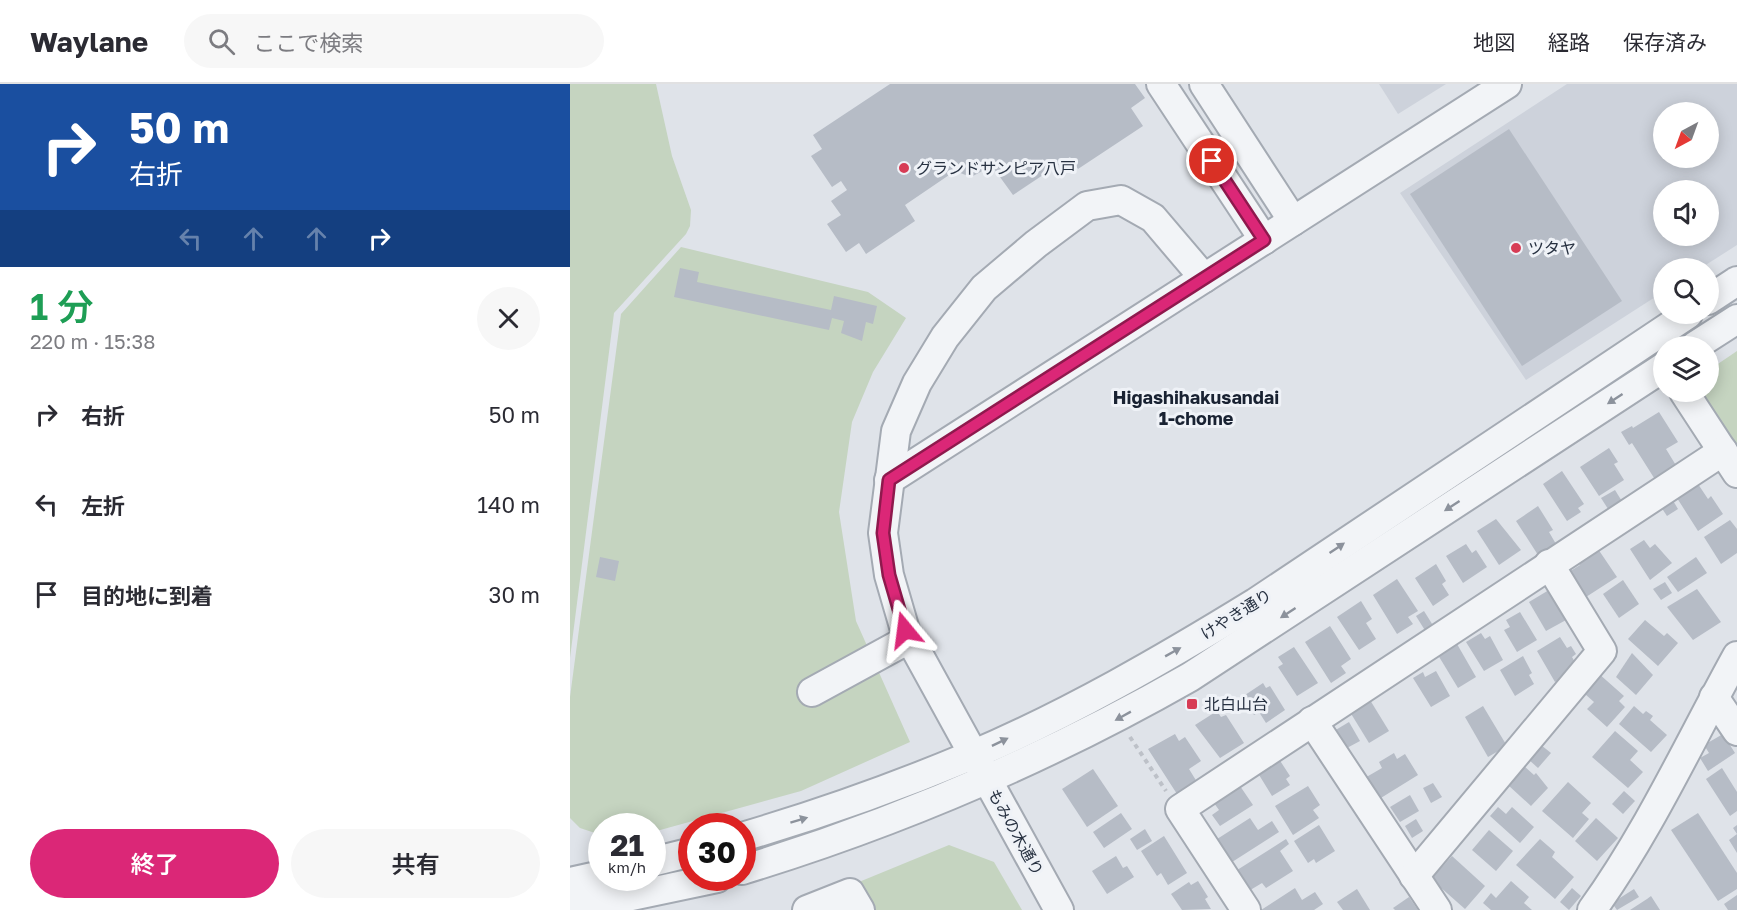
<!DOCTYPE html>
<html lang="ja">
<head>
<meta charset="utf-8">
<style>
	:root { --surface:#fff; --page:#f7f7f7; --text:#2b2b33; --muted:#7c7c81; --line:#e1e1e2; --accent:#db2777 }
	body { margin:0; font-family:"Golos Text","Noto Sans JP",sans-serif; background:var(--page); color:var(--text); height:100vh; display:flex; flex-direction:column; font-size:22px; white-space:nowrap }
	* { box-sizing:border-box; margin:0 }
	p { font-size:20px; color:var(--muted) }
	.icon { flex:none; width:33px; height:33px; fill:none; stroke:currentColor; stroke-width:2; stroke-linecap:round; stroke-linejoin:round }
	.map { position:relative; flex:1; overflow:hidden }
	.side { display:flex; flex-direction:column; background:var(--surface); width:570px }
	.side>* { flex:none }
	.banner { background:#1a4fa0; color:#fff; overflow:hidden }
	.needle { width:39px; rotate:221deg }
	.controls { position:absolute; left:1083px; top:18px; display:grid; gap:12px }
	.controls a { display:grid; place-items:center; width:66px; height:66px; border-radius:50%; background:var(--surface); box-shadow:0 3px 15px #0003; font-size:30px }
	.speed { position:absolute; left:18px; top:729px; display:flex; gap:12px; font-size:30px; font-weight:700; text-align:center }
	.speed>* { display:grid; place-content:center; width:78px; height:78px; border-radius:50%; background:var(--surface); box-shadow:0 3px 15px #0003; line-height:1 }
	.speed small { font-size:15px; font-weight:400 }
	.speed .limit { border:9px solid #d22; background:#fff; color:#111 }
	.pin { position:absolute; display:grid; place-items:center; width:51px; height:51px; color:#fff; margin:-26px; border:3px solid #fff; border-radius:50%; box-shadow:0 2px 6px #0007 }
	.me { position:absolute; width:66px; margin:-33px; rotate:344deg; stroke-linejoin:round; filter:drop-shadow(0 0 4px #0008) }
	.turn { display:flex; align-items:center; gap:21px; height:126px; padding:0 30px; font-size:27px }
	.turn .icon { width:78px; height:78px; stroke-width:2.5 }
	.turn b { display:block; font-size:42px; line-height:51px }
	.lanes { display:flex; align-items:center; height:57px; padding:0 30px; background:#0003; justify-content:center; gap:30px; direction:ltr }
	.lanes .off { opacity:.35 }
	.round { display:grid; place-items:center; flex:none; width:63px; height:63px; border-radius:32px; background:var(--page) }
	.summary { display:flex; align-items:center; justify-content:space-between; height:102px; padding:0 30px }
	h1 { font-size:36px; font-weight:600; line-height:45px; color:#1e9e55 }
	.button { display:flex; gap:12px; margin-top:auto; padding:12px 30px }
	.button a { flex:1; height:69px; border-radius:36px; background:var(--accent); color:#fff; font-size:24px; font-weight:600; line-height:69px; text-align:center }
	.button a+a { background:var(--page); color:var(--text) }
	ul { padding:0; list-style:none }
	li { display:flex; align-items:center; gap:18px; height:90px; padding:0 30px }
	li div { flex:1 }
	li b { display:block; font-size:22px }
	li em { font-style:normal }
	header { display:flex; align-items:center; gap:36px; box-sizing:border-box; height:84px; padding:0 30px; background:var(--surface); border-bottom:2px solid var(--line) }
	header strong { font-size:28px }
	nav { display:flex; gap:33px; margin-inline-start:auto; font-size:21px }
	.search { width:420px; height:54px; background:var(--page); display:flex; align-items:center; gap:15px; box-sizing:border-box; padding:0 21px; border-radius:33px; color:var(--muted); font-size:22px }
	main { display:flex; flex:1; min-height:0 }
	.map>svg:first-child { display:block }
	.built { fill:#cdd2db; fill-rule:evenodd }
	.green { fill:#c5d4c0 }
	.building { fill:#b6bcc6 }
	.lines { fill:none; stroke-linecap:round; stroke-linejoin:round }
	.minor-casing { stroke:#a4aab3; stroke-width:32 }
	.path { stroke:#bdc1c8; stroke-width:4; stroke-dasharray:4.5 4.5; stroke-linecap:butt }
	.minor { stroke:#f2f4f7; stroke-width:28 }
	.oneway { fill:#8c929c }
	.route-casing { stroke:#8e194d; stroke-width:15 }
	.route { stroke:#db2777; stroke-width:10 }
	.poi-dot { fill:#d73c55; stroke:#eff2f7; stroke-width:2 }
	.labels { text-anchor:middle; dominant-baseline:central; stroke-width:6; stroke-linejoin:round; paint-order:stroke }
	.poi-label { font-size:16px; fill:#273141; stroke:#eff2f7; text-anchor:start }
	.street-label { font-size:16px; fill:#273141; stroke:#eff2f7 }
	.neighbourhood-label { font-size:18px; font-weight:bold; fill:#192232; stroke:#eff2f7 }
</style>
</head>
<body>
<header>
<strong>Waylane</strong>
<div class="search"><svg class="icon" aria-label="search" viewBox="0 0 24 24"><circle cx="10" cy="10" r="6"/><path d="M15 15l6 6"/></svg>ここで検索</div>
<nav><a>地図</a><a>経路</a><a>保存済み</a></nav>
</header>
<main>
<section class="side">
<div class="banner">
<div class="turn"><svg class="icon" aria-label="right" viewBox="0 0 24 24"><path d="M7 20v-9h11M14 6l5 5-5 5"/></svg><div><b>50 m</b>右折</div></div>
<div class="lanes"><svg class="icon off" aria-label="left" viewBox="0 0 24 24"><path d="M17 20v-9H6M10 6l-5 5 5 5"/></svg><svg class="icon off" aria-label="ahead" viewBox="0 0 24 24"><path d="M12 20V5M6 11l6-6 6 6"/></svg><svg class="icon off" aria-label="ahead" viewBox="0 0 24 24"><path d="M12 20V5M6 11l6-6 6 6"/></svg><svg class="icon" aria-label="right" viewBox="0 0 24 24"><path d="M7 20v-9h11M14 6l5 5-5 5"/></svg></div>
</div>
<div class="summary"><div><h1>1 分</h1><p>220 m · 15:38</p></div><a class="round"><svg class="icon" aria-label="close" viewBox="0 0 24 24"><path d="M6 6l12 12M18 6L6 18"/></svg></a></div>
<ul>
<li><svg class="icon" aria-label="right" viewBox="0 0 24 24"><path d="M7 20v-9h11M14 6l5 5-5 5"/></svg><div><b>右折</b></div><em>50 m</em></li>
<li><svg class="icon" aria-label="left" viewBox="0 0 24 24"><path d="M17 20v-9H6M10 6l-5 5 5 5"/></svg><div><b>左折</b></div><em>140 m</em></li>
<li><svg class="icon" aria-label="arrive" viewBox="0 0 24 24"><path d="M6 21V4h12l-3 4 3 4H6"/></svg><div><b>目的地に到着</b></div><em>30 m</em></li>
</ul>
<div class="button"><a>終了</a><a>共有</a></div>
</section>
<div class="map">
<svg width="1167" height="826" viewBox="0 0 1167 826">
	<rect width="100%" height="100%" fill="#dfe3e9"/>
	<g class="built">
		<path d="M809,0H876L828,30Z"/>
		<path d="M997,0H1167V161L1131,184H1094L1093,208L956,296L830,109ZM1094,28H1138V74H1094ZM1094,106H1138V152H1094Z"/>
	</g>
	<g class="green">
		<path d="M0,0H86L102,72L121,126L120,142L116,150L44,229L0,574Z"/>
		<path d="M111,163L298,208L336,234L303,288L282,338L269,428L286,537L340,658L231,707L83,748L82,742H32L31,751L10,744L0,734V613L51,230Z"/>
		<path d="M1167,267V362L1132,308H1138L1139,286Z"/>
		<path d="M379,761L424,778L452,826H301L284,800Z"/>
	</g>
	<g class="building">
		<path d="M320,0H565L575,14L561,24L573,42L508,85L500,73L443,111L422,82L401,93L385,87L335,121L345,137L296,170L289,159L276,168L257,140L271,131L261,117L277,106L271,97L262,103L241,72L252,65L243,51Z"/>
		<path d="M939,45L1052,217L952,282L840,110Z"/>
		<path d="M110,184L129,188L127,198L261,226L264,212L307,222L303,240L296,238L292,257L271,249L274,237L262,234L259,246L104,213Z"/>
		<path d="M1089,328L1108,358L1096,365L1107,383L1086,397L1062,359L1059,361L1051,348L1062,342L1063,344Z"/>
		<path d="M1039,364L1048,378L1044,380L1054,396L1029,412L1010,383Z"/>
		<path d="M992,387L1014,420L1008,424L1011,428L997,437L973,400Z"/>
		<path d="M1128,400L1138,415L1141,412L1153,430L1128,447L1107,414Z"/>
		<path d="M1045,406L1053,419L1040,428L1031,414Z"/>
		<path d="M1102,415L1108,425L1097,432L1091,423Z"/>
		<path d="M968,422L983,446L979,448L986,460L968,471L946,437Z"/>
		<path d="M926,435L951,466L929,481L907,447Z"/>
		<path d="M1160,436L1167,445V469L1151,480L1134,453Z"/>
		<path d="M1074,456L1080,464L1085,460L1102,479L1080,496L1060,465Z"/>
		<path d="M896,460L902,469L906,466L917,483L893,499L876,472Z"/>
		<path d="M1028,465L1047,493L1016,513L999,488L1010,481L1008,478Z"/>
		<path d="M30,473L49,477L45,497L26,493Z"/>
		<path d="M1126,473L1137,489L1108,508L1097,493Z"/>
		<path d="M866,480L876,497L872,500L879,511L863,522L845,494Z"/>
		<path d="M827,495L848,527L838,533L843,540L827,550L803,511Z"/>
		<path d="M1053,496L1069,520L1049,534L1033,510Z"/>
		<path d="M1095,498L1102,509L1091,516L1083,505Z"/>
		<path d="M1127,505L1151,538L1123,556L1097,523Z"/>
		<path d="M979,506L996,536L976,547L959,518Z"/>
		<path d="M791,517L802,535L796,539L806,555L789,566L767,533Z"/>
		<path d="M854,527L864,543L856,548L846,532Z"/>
		<path d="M950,528L967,556L947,568L934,546L940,543L936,536Z"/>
		<path d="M1075,536L1094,552L1097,549L1108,559L1088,582L1058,555Z"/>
		<path d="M760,542L781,575L771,582L776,589L761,599L735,558Z"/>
		<path d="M911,549L915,555L920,552L933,576L914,587L896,558Z"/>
		<path d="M990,553L997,564L1001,562L1006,570L1002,573L1006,580L994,588L996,592L985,598L967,567Z"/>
		<path d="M887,560L906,593L888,604L868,571Z"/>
		<path d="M724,563L748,599L727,612L708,583L713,580L708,573Z"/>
		<path d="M1062,569L1083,591L1066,611L1046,593Z"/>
		<path d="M953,572L962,589L959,591L964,600L945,612L930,586Z"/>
		<path d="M866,587L880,612L861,623L843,594L853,588L855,593Z"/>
		<path d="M1028,589L1054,612L1049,617L1055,623L1037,643L1017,625L1024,618L1015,610L1020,604L1017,602Z"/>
		<path d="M693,599L696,604L700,602L715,626L696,639L689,628L684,631L672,613Z"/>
		<path d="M800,616L819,647L799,659L780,628Z"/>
		<path d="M913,622L937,662L918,673L895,633Z"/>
		<path d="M1064,622L1073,630L1076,627L1083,632L1080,636L1097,651L1081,668L1049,640Z"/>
		<path d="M647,627L651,633L656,631L674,659L650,674L625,641Z"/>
		<path d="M779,638L790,657L775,665L764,647Z"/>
		<path d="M1045,647L1068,667L1060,676L1073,688L1058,704L1022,673Z"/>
		<path d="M605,650L609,657L615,653L631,677L619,685L627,698L607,710L578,665Z"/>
		<path d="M1153,650L1165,669L1138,687L1130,674L1139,669L1134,661Z"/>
		<path d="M971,661L981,669L968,684L958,675Z"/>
		<path d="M824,669L827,675L835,670L848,691L806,717L793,695L812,684L809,678Z"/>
		<path d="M707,672L720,692L716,695L720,701L702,712L686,686Z"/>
		<path d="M954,682L964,691L966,689L978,704L961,722L938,701Z"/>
		<path d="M1152,684L1167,708V727L1160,732L1136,695Z"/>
		<path d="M523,685L548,722L517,743L492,705Z"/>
		<path d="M998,698L1021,719L1012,729L1019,735L1003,754L972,727Z"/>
		<path d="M863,699L872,713L861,719L853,704Z"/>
		<path d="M670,702L683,721L650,742L642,731L649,726L644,719Z"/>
		<path d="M738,702L750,721L743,726L749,734L723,751L705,722Z"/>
		<path d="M1054,707L1065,717L1053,730L1042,720Z"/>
		<path d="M840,711L849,727L830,738L820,723Z"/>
		<path d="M928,723L936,730L942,723L964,743L950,759L920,732Z"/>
		<path d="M551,729L562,745L534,764L523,748Z"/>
		<path d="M1128,729L1167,789V805L1148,817L1101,746Z"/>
		<path d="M680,734L688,746L702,737L709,748L659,780L644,757Z"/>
		<path d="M1026,734L1048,754L1027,777L1005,757Z"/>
		<path d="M846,735L853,747L842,754L835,742Z"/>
		<path d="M749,741L765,767L746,779L744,775L738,779L724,757Z"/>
		<path d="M1167,741V769L1159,756L1167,750L1163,744Z"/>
		<path d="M575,745L582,757L567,766L560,755Z"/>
		<path d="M919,746L943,767L926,787L902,766Z"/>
		<path d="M594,752L617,789L598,801L591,789L587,792L571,767Z"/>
		<path d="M716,755L719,760L710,767L723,787L696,804L692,799L677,808L664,788Z"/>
		<path d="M970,755L985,768L982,773L1004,793L985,815L946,781Z"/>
		<path d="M546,772L553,784L557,782L564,793L537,810L522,787Z"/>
		<path d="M882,772L915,802L895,825L861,795Z"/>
		<path d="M628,797L638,813L635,815L641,825L612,826L601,810L619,798L621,801Z"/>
		<path d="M941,797L959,813L954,819L962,826H921L913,819L921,809L926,814Z"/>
		<path d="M725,804L732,816L745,808L753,820L744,826H691Z"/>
		<path d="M1002,804L1011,812L999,826L990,818Z"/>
		<path d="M787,805L800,826H773L767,818Z"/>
		<path d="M1064,805L1069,813L1047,826L1042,819Z"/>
		<path d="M1167,811V826H1158L1154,820Z"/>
		<path d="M1081,812L1090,826H1060L1077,815Z"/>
		<path d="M839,813L848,826H825L823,824Z"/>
	</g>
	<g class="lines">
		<defs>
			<g id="minor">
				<path d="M591,0L694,156"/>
				<path d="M634,0L723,137"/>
				<path d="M1138,216L1167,197"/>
				<path d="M1125,262L1167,235"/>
				<path d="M1114,308L1167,389"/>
				<path d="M319,396L937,0"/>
				<path d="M242,608L339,555"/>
				<path d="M1144,613L1167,647"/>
				<path d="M742,637L867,826"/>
				<path d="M172,753C250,730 326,703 400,672C499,630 594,575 685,519L1118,230"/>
				<path d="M82,778L122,768"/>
				<path d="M172,786C329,738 478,674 620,593L1094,283"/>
				<path d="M844,792L1032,567L979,480"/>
				<path d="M0,798L32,791"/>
				<path d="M0,825L147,794"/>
				<path d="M237,826L280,809L290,826"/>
				<path d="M489,826L335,546L319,491L313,449L326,347L347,299L375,253L414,204L466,160L517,122L551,116L583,134L634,194"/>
				<path d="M676,826L610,725L1153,367"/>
				<path d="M1022,826C1079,747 1120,657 1167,572"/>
			</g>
		</defs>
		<use href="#minor" class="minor-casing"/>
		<path class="path" d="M560,653L596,707"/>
		<use href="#minor" class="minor"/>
	</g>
	<defs><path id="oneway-solid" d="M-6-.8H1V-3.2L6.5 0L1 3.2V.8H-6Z" transform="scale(1.5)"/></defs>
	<g class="oneway">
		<use href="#oneway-solid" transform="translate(1045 315) rotate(147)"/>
		<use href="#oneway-solid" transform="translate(882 422) rotate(147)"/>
		<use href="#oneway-solid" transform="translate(767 464) rotate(-34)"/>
		<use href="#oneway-solid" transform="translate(718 529) rotate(147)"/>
		<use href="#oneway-solid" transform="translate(603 568) rotate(-29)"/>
		<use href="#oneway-solid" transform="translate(553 632) rotate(151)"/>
		<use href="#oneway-solid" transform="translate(430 658) rotate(-26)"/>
		<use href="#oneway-solid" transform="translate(229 736) rotate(-17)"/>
	</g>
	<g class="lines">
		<defs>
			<path id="route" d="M335,546L319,491L313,449L319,396L694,156L642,77"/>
		</defs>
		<use href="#route" class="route-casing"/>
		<use href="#route" class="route"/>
	</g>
	<g class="poi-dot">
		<circle cx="334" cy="84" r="6"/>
		<circle cx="946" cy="164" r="6"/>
		<rect x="616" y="614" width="12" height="12" rx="3"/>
	</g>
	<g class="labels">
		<g class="poi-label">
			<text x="346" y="84">グランドサンピア八戸</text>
			<text x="958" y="164">ツタヤ</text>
			<text x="634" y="620">北白山台</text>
		</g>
		<g class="street-label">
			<text transform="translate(666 530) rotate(-32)">けやき通り</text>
			<text transform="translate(446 748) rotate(61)">もみの木通り</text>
		</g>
		<g class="neighbourhood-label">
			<text x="626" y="313">Higashihakusandai<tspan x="626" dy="21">1-chome</tspan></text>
		</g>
	</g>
</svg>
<div class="controls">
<a><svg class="needle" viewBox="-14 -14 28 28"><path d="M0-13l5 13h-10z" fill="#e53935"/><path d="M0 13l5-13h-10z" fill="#7c7c81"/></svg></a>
<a><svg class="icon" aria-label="sound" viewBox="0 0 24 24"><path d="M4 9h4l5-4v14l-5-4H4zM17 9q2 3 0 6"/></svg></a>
<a><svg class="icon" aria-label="search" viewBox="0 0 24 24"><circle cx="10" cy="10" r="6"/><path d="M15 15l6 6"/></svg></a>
<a><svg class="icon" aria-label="layers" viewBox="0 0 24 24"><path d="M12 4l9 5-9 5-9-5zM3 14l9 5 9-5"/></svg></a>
</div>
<div class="speed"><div>21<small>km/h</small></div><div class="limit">30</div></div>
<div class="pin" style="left:642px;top:77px;background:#d93025"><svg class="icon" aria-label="arrive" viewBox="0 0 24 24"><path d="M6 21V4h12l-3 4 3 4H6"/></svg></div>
<svg class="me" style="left:335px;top:546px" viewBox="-20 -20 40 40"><path d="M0-17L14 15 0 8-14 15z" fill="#db2777" stroke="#fff" stroke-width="4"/></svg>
</div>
</main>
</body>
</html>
